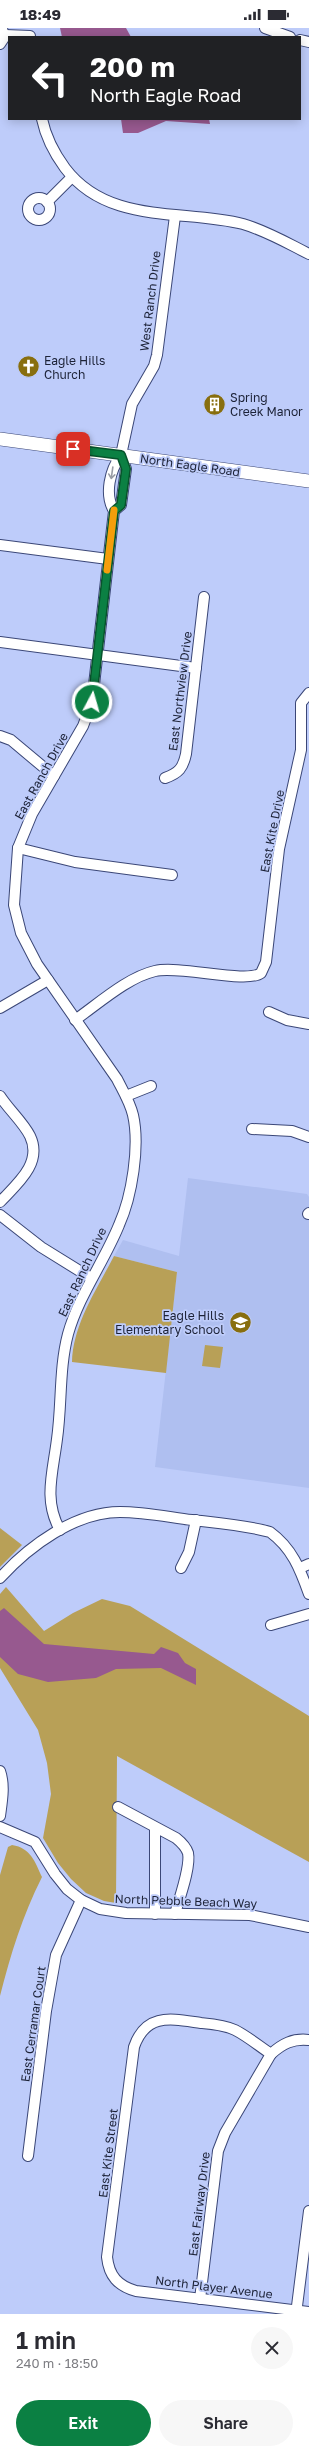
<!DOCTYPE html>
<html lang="en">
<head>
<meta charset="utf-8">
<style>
	:root { --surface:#fff; --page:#f7f7f7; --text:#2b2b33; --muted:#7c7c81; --accent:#0b8043 }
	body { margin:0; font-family:"Golos Text",sans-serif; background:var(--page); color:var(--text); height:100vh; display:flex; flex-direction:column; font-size:15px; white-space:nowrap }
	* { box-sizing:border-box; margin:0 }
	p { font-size:13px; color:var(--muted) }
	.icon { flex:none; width:22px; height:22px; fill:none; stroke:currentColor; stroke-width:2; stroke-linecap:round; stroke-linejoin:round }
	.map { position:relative; height:2286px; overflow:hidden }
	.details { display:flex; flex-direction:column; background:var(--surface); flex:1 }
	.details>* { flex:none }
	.top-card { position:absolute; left:8px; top:8px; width:293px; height:84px; border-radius:0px; box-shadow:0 2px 10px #0003; background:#202124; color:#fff; overflow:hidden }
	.pin { position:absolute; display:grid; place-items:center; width:34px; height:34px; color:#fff; margin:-17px; border-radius:8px; box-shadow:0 2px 6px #0006 }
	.me { position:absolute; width:44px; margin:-22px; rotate:6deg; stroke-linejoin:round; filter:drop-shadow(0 0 3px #0008) }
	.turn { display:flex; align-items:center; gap:14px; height:84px; padding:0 16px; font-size:18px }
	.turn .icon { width:52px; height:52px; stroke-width:2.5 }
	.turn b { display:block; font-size:28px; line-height:34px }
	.round { display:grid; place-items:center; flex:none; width:42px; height:42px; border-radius:21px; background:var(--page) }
	.overview { display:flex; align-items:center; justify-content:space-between; height:68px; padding:0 16px }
	h1 { font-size:24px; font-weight:600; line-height:30px }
	.button { display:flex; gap:8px; margin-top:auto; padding:8px 16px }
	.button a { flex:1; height:46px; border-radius:24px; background:var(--accent); color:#fff; font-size:16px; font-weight:600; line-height:46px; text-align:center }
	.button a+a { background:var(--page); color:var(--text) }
	.status { display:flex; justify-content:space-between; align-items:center; height:28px; padding:0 20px; background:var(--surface); direction:ltr }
	.status svg { height:11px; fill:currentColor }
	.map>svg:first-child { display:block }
	.built { fill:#afbff0 }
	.green { fill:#b8a057 }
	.water { fill:#97598f }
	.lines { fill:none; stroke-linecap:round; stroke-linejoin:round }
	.minor-casing { stroke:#3b4777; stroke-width:12 }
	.major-casing { stroke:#3b4777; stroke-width:14 }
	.minor { stroke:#fff; stroke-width:10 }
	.major { stroke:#fff; stroke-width:13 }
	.oneway { stroke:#999ca5 }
	.route-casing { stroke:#07532c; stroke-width:10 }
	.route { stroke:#0b8043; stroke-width:7 }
	.slow { stroke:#f59e0b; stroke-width:7 }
	.labels { text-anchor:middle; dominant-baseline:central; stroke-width:3.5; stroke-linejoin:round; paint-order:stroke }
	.street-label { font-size:12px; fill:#1c2237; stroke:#beccfa }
	.poi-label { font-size:12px; fill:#1c2237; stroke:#beccfa; text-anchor:start }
</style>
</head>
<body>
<div class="status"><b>18:49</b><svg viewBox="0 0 49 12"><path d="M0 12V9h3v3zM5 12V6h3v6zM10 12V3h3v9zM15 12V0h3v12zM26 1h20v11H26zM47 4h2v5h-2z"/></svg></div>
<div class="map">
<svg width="309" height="2286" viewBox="0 0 309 2286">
	<rect width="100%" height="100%" fill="#beccfa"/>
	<path class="built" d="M188,1150L307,1166L309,1169V1460L155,1439L177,1244L114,1228L123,1212L179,1228Z"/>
	<g class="green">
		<path d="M114,1228L177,1244L166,1345L72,1334C73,1296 97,1261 114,1228Z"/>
		<path d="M205,1317L223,1319L220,1340L202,1338Z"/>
		<path d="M0,1500L22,1517L0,1539Z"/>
		<path d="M6,1559L44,1603L73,1585L102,1571L130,1578L309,1688V1834L117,1728L116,1875L104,1873L86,1865L71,1851L58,1835L43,1810L51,1766L47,1735L38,1702L0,1640V1566Z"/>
		<path d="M12,1817C31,1820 35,1834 42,1849C22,1889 11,1925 0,1968V1847L8,1819Z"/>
	</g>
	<g class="water">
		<path d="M60,0H126L131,9H62Z"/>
		<path d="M121,91H209L210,96L166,93L138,105H123Z"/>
		<path d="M4,1580L44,1616L154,1626L161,1619L178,1625L185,1635L196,1641V1657L161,1640L116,1641L96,1650L48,1654L18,1646L0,1629V1583Z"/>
	</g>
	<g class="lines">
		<defs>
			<g id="minor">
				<path d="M265,0L290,9"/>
				<path d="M5,7L30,8"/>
				<path d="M300,12L309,14"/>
				<path d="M0,16L4,10L2,0"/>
				<path d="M42,91C46,110 54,125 65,140C108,197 182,181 243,196C267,203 287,215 309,226"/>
				<circle cx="39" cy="181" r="11"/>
				<path d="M47,174L72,149"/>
				<path d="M121,427L132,376L154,338L157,327L175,188"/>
				<path d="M0,517L108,531"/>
				<path d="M0,614L196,640"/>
				<path d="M0,708L11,712L54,748"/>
				<path d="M165,750C179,745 183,740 186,726L204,569"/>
				<path d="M18,820L75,834L172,847"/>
				<path d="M0,980L48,952"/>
				<path d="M269,984L287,992L309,996"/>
				<path d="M75,992C98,976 128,949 155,943C180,937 247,956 261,945L266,934L279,821L301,722V675L309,665"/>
				<path d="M0,1068C9,1082 23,1094 30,1108C43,1135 17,1156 0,1174"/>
				<path d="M126,1068L151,1058"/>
				<path d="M252,1101L292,1103L309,1109"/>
				<path d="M308,1186L309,1185"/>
				<path d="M0,1187L41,1219L91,1250"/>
				<path d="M60,1502C43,1472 53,1444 57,1411C62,1376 59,1340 68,1306C79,1267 104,1234 119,1197C132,1168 140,1118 133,1087C130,1074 123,1063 117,1051L37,936L21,905L14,877L18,820L32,786L83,698L92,674L114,483C104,466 110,442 121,427L126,441L121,477L114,483"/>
				<path d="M181,1540L189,1524L196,1492"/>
				<path d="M300,1540L309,1536"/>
				<path d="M0,1550C29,1518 75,1484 120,1484C144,1484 168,1489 192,1492C218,1495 245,1497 270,1504C292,1520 300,1541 309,1566"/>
				<path d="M271,1597L309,1586"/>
				<path d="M0,1743C5,1757 2,1773 0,1788"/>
				<path d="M118,1779L176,1810C181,1814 186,1819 188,1825C191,1839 179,1871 175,1886"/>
				<path d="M0,1799L35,1814L55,1846L67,1861L81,1872L100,1881L126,1885L250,1887L309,1899"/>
				<path d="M155,1886V1800"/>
				<path d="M309,2012C293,2010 282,2016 271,2026C259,2018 247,2008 235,2002C225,1997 212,1996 201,1995C172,1991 146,1984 134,2019L107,2229C109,2248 118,2258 136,2263L309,2284"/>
				<path d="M28,2128L46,1983L56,1927L81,1872"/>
				<path d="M200,2271L218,2123L225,2105L271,2026"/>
				<path d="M296,2286L309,2183"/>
			</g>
			<path id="major" d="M0,411L309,453"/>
		</defs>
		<use href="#minor" class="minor-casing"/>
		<use href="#major" class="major-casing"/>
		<use href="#minor" class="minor"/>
		<use href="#major" class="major"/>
	</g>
	<defs><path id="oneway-shaft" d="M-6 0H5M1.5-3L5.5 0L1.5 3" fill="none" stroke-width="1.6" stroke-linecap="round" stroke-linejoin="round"/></defs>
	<use class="oneway" href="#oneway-shaft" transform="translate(112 445) rotate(98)"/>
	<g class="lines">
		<defs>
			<path id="route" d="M73,421L121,427L126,441L121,477L114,483L92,674"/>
		</defs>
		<use href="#route" class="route-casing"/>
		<use href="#route" class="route"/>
		<path class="slow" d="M107,542L114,482"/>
	</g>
	<defs>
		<symbol id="church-disc" viewBox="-11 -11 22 22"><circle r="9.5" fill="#886e0e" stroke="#beccfa"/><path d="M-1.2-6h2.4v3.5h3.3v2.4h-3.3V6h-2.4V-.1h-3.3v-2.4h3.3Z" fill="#fff"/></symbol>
		<symbol id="building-disc" viewBox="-11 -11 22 22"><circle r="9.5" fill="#886e0e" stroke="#beccfa"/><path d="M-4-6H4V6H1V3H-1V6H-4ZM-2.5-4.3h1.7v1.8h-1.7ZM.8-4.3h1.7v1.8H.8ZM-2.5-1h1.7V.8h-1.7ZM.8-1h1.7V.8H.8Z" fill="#fff"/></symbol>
		<symbol id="school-disc" viewBox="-11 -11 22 22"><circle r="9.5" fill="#886e0e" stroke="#beccfa"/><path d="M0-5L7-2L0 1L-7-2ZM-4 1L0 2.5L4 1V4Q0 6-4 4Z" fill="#fff"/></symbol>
	</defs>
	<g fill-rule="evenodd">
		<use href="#church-disc" x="16" y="326" width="25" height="25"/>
		<use href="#building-disc" x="202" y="364" width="25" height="25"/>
		<use href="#school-disc" x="228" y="1282" width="25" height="25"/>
	</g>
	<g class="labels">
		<g class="street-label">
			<text transform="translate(150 273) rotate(-83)">West Ranch Drive</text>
			<text transform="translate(190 437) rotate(8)">North Eagle Road</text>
			<text transform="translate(180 663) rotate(-83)">East Northview Drive</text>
			<text transform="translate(41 748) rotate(-61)">East Ranch Drive</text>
			<text transform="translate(272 803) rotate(-79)">East Kite Drive</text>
			<text transform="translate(82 1244) rotate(-65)">East Ranch Drive</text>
			<text transform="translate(186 1873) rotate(2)">North Pebble Beach Way</text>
			<text transform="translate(33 1996) rotate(-82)">East Cerramar Court</text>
			<text transform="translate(108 2125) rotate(-83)">East Kite Street</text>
			<text transform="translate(199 2176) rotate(-83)">East Fairway Drive</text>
			<text transform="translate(214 2259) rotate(7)">North Player Avenue</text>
		</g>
		<g class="poi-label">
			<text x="44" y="332">Eagle Hills<tspan x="44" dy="14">Church</tspan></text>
			<text x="230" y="369">Spring<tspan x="230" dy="14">Creek Manor</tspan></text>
			<text x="224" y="1287" text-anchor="end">Eagle Hills<tspan x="224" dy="14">Elementary School</tspan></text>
		</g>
	</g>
</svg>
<div class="pin" style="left:73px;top:421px;background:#d93025"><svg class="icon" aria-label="arrive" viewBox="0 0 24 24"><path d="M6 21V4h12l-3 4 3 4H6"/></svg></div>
<svg class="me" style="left:92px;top:674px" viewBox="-20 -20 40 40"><circle r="17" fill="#0b8043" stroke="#fff" stroke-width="3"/><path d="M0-11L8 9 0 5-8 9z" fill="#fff"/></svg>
<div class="top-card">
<div class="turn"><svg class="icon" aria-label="left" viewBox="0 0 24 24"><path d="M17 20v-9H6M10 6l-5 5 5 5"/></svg><div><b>200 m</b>North Eagle Road</div></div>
</div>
</div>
<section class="details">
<div class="overview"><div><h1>1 min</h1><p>240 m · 18:50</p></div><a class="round"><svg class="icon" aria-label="close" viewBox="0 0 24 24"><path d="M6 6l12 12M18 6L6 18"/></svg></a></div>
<div class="button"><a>Exit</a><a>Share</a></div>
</section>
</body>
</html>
